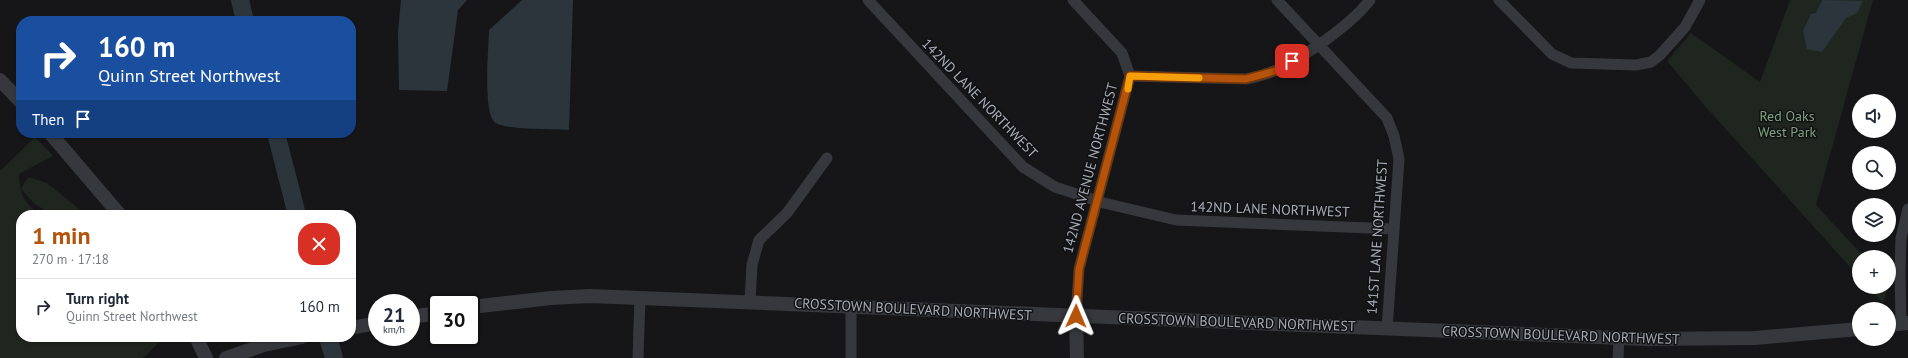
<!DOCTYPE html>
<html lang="en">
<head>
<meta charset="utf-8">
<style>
	:root { --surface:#fff; --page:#f6f6f7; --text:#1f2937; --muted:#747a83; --line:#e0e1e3; --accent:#b45309 }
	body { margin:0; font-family:"PT Sans",sans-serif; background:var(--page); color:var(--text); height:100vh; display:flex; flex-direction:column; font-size:15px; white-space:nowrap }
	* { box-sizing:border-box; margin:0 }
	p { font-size:13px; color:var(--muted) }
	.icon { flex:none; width:22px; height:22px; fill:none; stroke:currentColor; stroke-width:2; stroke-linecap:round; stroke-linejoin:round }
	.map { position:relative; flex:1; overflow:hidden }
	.sheet { position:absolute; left:16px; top:210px; width:340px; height:132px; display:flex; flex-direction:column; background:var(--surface); border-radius:16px; box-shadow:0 1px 3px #0004 }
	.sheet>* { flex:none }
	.banner { position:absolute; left:16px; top:16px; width:340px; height:122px; border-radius:16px; box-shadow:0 1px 3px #0004; background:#1a4fa0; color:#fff; overflow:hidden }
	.fabs { position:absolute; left:1852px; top:94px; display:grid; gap:8px }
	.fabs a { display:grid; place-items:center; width:44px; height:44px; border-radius:50%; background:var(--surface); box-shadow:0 1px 3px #0004; font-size:20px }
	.speed { position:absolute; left:368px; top:294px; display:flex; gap:8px; font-size:20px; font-weight:700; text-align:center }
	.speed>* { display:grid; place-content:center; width:52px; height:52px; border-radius:50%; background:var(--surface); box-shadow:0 1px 3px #0004; line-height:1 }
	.speed small { font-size:10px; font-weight:400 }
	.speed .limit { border:2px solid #111; border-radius:6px; background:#fff; color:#111 }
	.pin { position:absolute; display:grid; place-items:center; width:34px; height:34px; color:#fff; margin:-17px; border-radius:8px; box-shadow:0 2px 6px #0006 }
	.me { position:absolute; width:44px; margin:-22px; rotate:1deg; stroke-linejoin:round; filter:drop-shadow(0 0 3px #0008) }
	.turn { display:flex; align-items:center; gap:14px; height:84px; padding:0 16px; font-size:18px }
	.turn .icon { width:52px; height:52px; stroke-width:2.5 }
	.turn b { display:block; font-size:28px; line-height:34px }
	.then { display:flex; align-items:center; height:38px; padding:0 16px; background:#0003; gap:8px; font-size:15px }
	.round { display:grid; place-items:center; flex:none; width:42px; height:42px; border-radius:16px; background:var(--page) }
	.summary { display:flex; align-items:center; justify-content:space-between; height:68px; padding:0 16px }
	h1 { font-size:24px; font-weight:700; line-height:30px; color:var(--accent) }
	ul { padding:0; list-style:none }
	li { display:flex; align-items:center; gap:12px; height:56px; padding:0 16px; border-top:1px solid var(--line) }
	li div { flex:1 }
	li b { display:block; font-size:15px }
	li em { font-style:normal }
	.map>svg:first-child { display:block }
	.green { fill:#1e261f }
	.water { fill:#2c353c }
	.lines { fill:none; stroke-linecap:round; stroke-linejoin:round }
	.river { stroke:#2c353c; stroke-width:18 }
	.minor { stroke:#37383d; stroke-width:11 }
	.tertiary { stroke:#37383d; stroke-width:14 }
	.route-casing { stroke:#753606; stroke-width:10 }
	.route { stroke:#b45309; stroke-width:7 }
	.slow { stroke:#f59e0b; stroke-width:7 }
	.labels { text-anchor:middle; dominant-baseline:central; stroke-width:3; stroke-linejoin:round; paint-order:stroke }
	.street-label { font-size:14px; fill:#a8adb8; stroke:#111113 }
	.park-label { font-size:14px; fill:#7fa381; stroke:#111113 }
</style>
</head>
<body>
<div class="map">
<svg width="1908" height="358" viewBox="0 0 1908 358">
	<rect width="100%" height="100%" fill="#161618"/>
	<g class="green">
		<path d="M1790,0H1873L1816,205L1864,257H1859V277L1704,105L1667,61L1691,33L1760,82Z"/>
		<path d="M35,137L53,156L19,174C20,195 23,201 40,215H21V337H165L143,358H0V171Z"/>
		<path d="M28,177L47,183L86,215H53L35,204L21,189Z"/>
		<path d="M1868,287H1888L1883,303Z"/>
	</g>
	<g class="water">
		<path d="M401,0H467L458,10L447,91L399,90L398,32Z"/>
		<path d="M522,0H573L569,130C554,129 507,130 496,123C482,116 489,46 489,30Z"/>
		<path d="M1822,0L1863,1L1857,13L1846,18L1822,52L1807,49L1803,31L1811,14L1816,13Z"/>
	</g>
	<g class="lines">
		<g class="river">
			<path d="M240,0L245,21"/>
			<path d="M276,133L297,215"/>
			<path d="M328,337L334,358"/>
		</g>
		<g class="minor">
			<path d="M868,0L1023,167L1055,187L1104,203L1176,220L1394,229"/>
			<path d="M1073,0L1122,53L1130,76L1079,269L1076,316"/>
			<path d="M1277,0L1387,118L1394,136L1399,159L1387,329"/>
			<path d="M1499,0L1552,54L1571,63L1636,65L1651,62L1660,55L1685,27L1700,0"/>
			<path d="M1130,76L1246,79C1256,77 1266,75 1276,70C1304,57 1351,25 1370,0"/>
			<path d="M750,301L752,265L759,240L787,213L827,158"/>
			<path d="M1901,324L1900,271L1901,238L1908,209"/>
			<path d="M638,358L640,297"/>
			<path d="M851,358V306"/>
			<path d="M1618,358L1619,338"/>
		</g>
		<g class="tertiary">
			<path d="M0,80L21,102"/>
			<path d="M50,133L120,215"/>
			<path d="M471,307L551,298L590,296L1646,339L1755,338L1859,329"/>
			<path d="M1076,316L1077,358"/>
			<path d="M411,317L437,313"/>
			<path d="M1889,325L1908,323"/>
			<path d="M351,328L377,323"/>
			<path d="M196,337L206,358"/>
			<path d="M226,358L264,345L302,337"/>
		</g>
	</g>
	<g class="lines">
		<defs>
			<path id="route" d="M1076,316L1079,269L1130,76L1246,79L1275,71L1292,61"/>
		</defs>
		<use href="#route" class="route-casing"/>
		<use href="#route" class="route"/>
		<path class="slow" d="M1128,89L1130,76L1199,78"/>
	</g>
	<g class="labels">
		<g class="street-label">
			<text transform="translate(980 98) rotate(46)">142ND LANE NORTHWEST</text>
			<text transform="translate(1090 168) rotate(-75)">142ND AVENUE NORTHWEST</text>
			<text transform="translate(1270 209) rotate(2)">142ND LANE NORTHWEST</text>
			<text transform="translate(1377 237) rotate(-86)">141ST LANE NORTHWEST</text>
			<text transform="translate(913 309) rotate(3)">CROSSTOWN BOULEVARD NORTHWEST</text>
			<text transform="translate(1237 322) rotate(2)">CROSSTOWN BOULEVARD NORTHWEST</text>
			<text transform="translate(1561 335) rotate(2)">CROSSTOWN BOULEVARD NORTHWEST</text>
		</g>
		<g class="park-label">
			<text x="1787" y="116">Red Oaks<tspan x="1787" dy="16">West Park</tspan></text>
		</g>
	</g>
</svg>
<div class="fabs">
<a><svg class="icon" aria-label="sound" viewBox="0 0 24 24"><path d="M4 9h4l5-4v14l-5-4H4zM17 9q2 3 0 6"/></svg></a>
<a><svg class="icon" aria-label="search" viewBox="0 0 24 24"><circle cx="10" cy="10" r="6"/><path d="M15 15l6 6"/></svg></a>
<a><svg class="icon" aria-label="layers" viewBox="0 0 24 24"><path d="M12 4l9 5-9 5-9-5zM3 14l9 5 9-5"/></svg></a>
<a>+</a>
<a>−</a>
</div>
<div class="speed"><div>21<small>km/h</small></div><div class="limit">30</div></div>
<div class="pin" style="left:1292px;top:61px;background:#d93025"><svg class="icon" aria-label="arrive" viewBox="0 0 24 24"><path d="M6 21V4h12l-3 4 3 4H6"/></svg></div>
<svg class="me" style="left:1076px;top:316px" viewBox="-20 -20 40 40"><path d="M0-17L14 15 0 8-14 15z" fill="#b45309" stroke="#fff" stroke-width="4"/></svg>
<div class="banner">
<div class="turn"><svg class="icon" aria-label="right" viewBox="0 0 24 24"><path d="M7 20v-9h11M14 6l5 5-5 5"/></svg><div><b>160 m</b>Quinn Street Northwest</div></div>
<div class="then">Then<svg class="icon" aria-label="arrive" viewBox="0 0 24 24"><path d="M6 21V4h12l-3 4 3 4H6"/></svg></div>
</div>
<section class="sheet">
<div class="summary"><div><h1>1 min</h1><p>270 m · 17:18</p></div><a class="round" style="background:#d93025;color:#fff"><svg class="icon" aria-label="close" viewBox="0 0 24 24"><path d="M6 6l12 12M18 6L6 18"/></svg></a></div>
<ul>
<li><svg class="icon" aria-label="right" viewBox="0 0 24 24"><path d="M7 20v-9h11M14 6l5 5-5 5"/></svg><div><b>Turn right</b><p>Quinn Street Northwest</p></div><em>160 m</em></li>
</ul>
</section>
</div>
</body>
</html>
